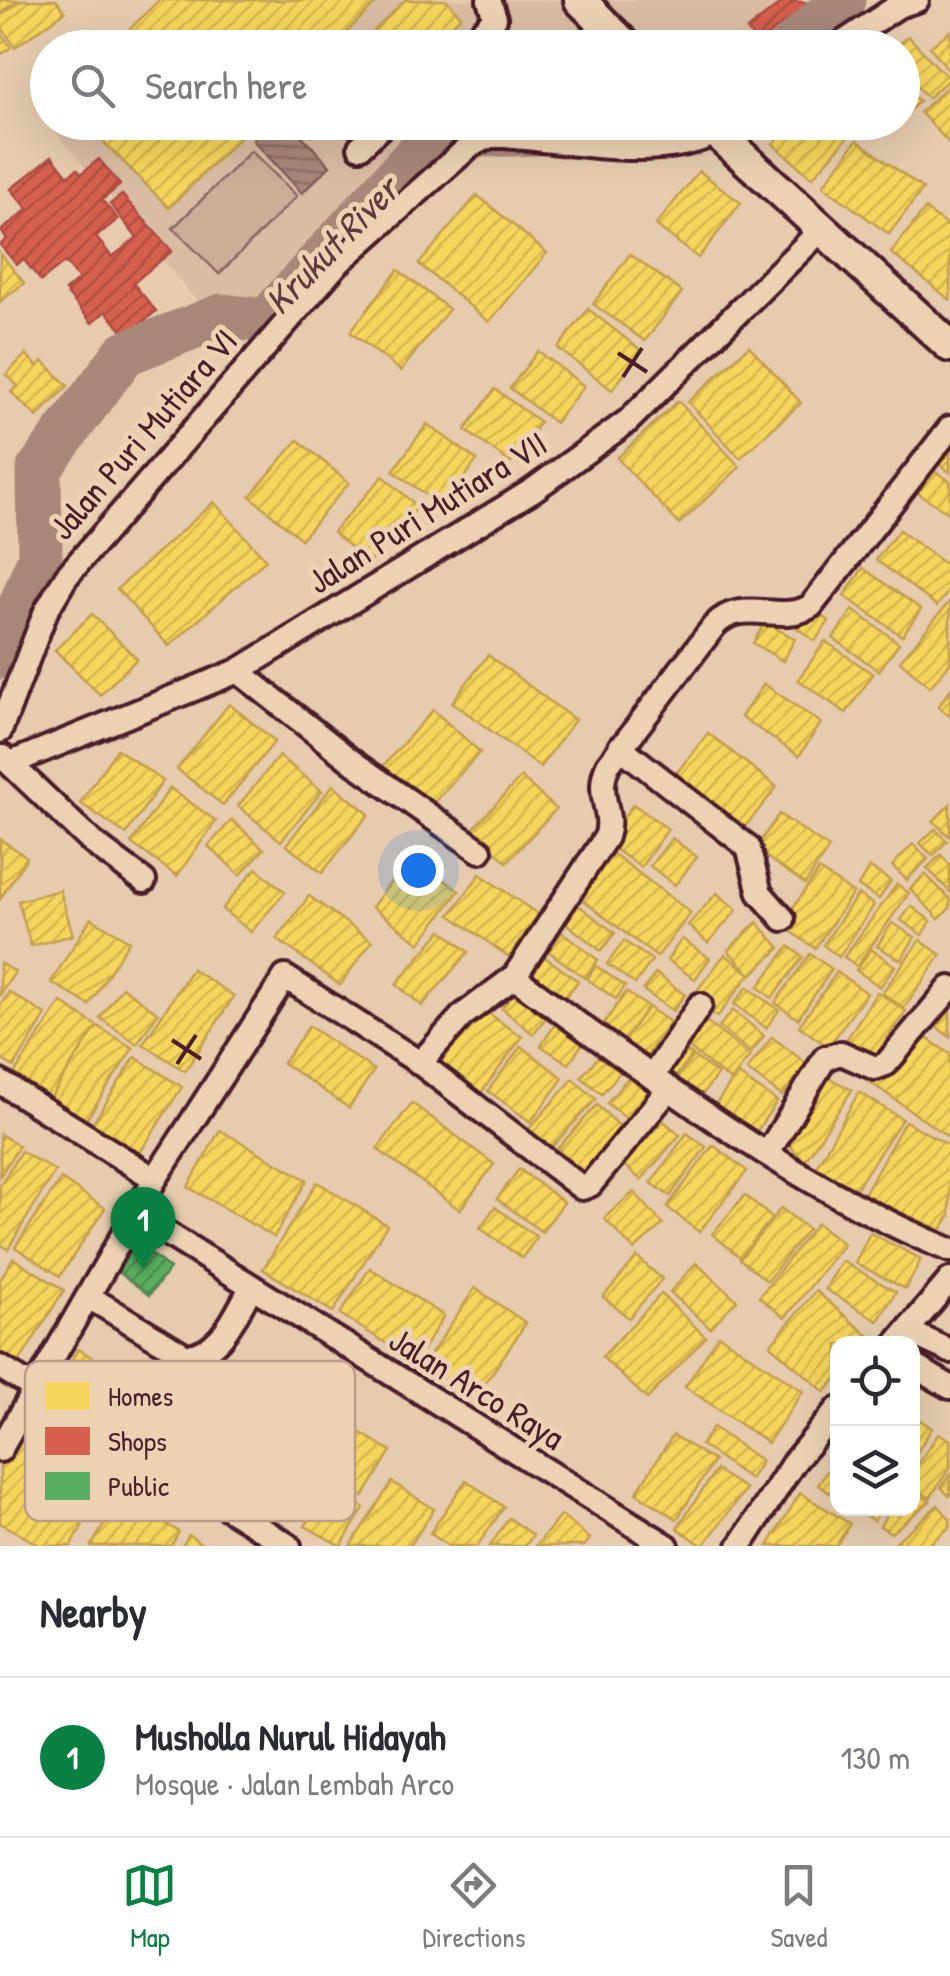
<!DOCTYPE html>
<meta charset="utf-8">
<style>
body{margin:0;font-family:"Patrick Hand",sans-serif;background:#f7f7f7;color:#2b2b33}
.controls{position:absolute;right:30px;bottom:30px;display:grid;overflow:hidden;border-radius:20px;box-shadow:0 10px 40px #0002}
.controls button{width:90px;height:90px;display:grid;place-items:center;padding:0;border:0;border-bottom:2px solid #e1e1e2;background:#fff;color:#2b2b33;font:50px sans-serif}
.you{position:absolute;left:418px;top:870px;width:35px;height:35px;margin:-25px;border:8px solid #fff;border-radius:50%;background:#1a73e8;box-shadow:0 0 0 15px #1a73e833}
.badge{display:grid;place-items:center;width:65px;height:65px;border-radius:50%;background:#0b8043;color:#fff;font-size:32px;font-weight:700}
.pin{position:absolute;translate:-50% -82px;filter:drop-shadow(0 2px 5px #0008)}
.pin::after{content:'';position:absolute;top:52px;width:35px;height:30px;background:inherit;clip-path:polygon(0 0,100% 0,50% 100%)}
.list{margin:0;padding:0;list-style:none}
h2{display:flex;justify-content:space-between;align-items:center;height:130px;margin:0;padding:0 40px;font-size:42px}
h2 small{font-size:32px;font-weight:400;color:#7c7c81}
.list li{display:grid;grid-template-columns:65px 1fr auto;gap:30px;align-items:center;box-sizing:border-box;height:160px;padding:0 40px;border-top:2px solid #e1e1e2}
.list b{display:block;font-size:38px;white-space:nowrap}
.list p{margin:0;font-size:32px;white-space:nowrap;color:#7c7c81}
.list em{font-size:32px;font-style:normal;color:#7c7c81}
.icon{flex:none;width:55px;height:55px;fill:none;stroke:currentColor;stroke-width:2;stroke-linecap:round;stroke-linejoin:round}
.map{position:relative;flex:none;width:950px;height:1546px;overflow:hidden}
.search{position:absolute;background:#fff;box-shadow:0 10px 40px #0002;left:30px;right:30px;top:30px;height:110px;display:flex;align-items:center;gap:25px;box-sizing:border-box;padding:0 35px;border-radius:55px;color:#7c7c81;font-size:38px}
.sheet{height:290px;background:#fff}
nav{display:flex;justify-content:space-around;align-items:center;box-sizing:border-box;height:140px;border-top:2px solid #e1e1e2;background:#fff;font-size:28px;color:#7c7c81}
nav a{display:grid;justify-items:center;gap:5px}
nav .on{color:#0b8043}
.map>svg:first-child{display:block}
.built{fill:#d9bca3}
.garden{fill:#ccae98;stroke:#8b6662;stroke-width:2.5}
.water{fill:url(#water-rules);stroke:#825d5a;stroke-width:2.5}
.homes{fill:url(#homes-hatch);stroke:#c29e4d;stroke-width:2.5}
.shops{fill:url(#shops-hatch);stroke:#ac4c43;stroke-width:2.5}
.public{fill:url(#public-hatch);stroke:#558351;stroke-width:2.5}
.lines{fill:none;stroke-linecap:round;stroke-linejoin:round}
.river{stroke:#a88779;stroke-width:45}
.street-casing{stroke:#4a1f2b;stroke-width:30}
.secondary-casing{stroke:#4a1f2b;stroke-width:38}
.street{stroke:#ecd2b3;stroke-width:22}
.secondary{stroke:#ecd2b3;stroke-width:30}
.ticks{fill:none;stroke:#4a1f2b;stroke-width:4}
.labels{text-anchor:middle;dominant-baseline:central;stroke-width:10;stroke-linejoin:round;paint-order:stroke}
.street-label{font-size:35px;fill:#4a1f2b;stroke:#ecd2b3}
.water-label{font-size:38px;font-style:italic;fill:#62393e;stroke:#ecd2b3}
.key{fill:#ecd2b3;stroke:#bb9c8a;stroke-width:2.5}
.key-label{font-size:28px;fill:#4a1f2b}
</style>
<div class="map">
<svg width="950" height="1546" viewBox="0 0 950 1546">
<defs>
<pattern id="water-rules" width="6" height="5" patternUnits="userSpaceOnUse" patternTransform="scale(2.5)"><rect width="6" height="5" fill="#a88779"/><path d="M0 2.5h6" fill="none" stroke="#8b6e63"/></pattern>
<pattern id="homes-hatch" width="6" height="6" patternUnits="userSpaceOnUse" patternTransform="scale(2.5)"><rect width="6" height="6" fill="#f6d55c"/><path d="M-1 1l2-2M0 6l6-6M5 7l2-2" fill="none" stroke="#d4b650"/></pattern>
<pattern id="shops-hatch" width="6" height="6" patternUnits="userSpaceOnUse" patternTransform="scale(2.5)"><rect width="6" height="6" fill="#d6604d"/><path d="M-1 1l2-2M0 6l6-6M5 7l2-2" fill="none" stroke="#b04f40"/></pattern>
<pattern id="public-hatch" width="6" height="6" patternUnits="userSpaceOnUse" patternTransform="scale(2.5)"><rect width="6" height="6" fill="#5aae61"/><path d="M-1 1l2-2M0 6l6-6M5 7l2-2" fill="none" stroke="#4c8d50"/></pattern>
</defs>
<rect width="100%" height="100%" fill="#e6cbae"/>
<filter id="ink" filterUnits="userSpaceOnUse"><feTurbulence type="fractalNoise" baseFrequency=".01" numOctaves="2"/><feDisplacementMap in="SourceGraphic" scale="20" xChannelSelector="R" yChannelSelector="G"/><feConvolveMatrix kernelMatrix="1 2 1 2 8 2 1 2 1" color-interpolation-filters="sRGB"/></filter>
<g filter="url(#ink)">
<g class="built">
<polygon points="166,0 827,0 769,47 109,48"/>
<polygon points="48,123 662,123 610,157 449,148 218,326"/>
</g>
<polygon class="garden" points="251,151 297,196 219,274 173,228"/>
<polygon class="water" points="272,122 290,123 330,166 302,193 253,140"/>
<g class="homes">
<polygon points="0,0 20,0 0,14"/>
<polygon points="22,0 56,0 65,12 15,47 0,25 0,16"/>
<polygon points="159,0 379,0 331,48 111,48"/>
<polygon points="405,0 446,0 461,16 430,48 357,48"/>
<polygon points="950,31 950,72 930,47"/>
<polygon points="0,32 11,47 0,55"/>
<polygon points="908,36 949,79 928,98 902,70 902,48 895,48"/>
<polygon points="950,84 950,144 920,112"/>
<polygon points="902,86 919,101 902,119"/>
<polygon points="84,122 255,122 169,208"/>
<polygon points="792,122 861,122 812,178 773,144"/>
<polygon points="857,140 923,189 889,234 823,186"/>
<polygon points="699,171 741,203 698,258 656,225"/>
<polygon points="477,195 547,253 489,322 419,264"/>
<polygon points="925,209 950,228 950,300 891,253"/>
<polygon points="0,253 24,283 0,302"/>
<polygon points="630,254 682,292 645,341 593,304"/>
<polygon points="398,270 449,309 401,371 350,332"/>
<polygon points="588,309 642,351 612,390 558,348"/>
<polygon points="749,346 801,403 740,458 688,402"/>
<polygon points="538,351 584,386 555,423 510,388"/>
<polygon points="26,354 37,366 43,361 68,386 37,417 11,392 18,386 6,375"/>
<polygon points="495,389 540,422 511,463 465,430"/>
<polygon points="678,401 740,467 679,524 617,458"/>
<polygon points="427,424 477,460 443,507 393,471"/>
<polygon points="298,440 349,483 301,539 250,496"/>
<polygon points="950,441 950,472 936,462"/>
<polygon points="928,467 950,481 950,514 913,490"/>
<polygon points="383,476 418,507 369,563 333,532"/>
<polygon points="214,502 266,560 169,646 117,589"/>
<polygon points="899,530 950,568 950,589 937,606 876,560"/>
<polygon points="863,568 921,609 902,636 844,596"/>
<polygon points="950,601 950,663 930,687 900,661"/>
<polygon points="811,608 829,621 815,641 797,628"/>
<polygon points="853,610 899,643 879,671 833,638"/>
<polygon points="92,614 137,659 100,695 55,650"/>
<polygon points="765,622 795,639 783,661 753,643"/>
<polygon points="825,641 873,674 846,713 798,680"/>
<polygon points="488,655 575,720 540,767 452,702"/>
<polygon points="764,684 821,723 799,756 741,717"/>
<polygon points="950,690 950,716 938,707"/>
<polygon points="229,704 275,741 223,805 177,769"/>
<polygon points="433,710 480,752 429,808 383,766"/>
<polygon points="708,733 777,787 740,833 671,780"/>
<polygon points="117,749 163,781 126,834 80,803"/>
<polygon points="279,756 322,791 281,841 238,806"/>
<polygon points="521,777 556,809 507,862 472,830"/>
<polygon points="333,785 369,814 322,873 286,845"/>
<polygon points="170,788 216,821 177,876 131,843"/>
<polygon points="633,804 668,829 641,867 606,843"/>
<polygon points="950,804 950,837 933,821"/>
<polygon points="779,814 829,848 805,884 755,849"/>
<polygon points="232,820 264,849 240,875 208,846"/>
<polygon points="935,829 947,841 933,856 920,843"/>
<polygon points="672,838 697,857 675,885 650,866"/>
<polygon points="0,839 27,857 0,899"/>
<polygon points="913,844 928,859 907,880 892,866"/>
<polygon points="611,852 691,913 657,957 577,896"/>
<polygon points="411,855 459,891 420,943 372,907"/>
<polygon points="941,855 950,865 950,892 927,868"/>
<polygon points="869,867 891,881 879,899 858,886"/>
<polygon points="256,868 285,892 251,932 222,909"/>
<polygon points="819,870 853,893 815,948 781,925"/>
<polygon points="480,874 539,915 509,957 450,915"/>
<polygon points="925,874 950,899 950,908 939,919 910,889"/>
<polygon points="897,884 909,893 857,966 844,957"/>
<polygon points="60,890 73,935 31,946 18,901"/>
<polygon points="717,893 737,910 708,943 688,925"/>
<polygon points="858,894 874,905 839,957 823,945"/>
<polygon points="309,896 372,941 340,985 277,939"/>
<polygon points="577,904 615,933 601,951 563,921"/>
<polygon points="911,906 931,921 922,935 901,920"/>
<polygon points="91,918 129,941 89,1005 51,982"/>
<polygon points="757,922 780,948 751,975 728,950"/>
<polygon points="892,923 915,937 901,960 877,946"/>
<polygon points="442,930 468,952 422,1006 396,984"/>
<polygon points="562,932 598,960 585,978 548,951"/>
<polygon points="682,939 710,958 695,979 667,960"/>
<polygon points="920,940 941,955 904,1008 882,993"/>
<polygon points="624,941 652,960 635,984 607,964"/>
<polygon points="789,946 803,957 772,998 758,987"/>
<polygon points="871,949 895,966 880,987 856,970"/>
<polygon points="538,952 578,981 565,998 526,968"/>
<polygon points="725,954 750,974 717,1017 692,997"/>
<polygon points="810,954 832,969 798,1019 775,1003"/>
<polygon points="0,963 15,972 0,995"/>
<polygon points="596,966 625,986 616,999 587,979"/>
<polygon points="192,969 234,996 185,1071 143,1044"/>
<polygon points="837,972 867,993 828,1047 799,1026"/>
<polygon points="656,973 685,995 673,1011 643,990"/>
<polygon points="122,987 158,1013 137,1044 100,1018"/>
<polygon points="747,987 779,1010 766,1028 734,1004"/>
<polygon points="517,989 548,1015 533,1034 502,1008"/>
<polygon points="9,992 46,1015 14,1067 0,1058 0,1005"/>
<polygon points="626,992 648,1007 619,1047 598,1032"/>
<polygon points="877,992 906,1011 872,1061 845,1042"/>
<polygon points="61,1002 97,1026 49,1100 13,1076"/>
<polygon points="950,1004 950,1037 935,1026"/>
<polygon points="648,1007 670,1022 642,1063 619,1047"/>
<polygon points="481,1008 522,1037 481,1093 440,1064"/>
<polygon points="733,1010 764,1036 751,1053 719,1027"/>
<polygon points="561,1015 589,1033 569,1064 541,1046"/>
<polygon points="698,1015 750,1056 731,1081 679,1040"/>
<polygon points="97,1026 133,1048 84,1123 49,1100"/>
<polygon points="309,1026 374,1070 349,1108 283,1063"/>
<polygon points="919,1033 950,1054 950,1138 867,1080 872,1074 884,1082"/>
<polygon points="772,1037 807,1064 782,1096 747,1070"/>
<polygon points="678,1045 692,1055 668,1087 654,1077"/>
<polygon points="521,1046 563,1078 531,1122 488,1091"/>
<polygon points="605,1049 625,1066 602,1094 581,1077"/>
<polygon points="693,1056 718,1074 693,1106 669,1088"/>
<polygon points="135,1057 182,1087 136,1159 89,1129"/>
<polygon points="633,1072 658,1092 632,1123 607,1103"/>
<polygon points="737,1074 777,1101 752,1138 711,1111"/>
<polygon points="827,1077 852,1090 805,1161 785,1141"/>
<polygon points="573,1079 596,1099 550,1149 528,1130"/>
<polygon points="859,1092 902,1119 855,1190 816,1167"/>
<polygon points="412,1103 494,1164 460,1210 377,1149"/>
<polygon points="597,1105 625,1131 586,1175 557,1149"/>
<polygon points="658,1116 680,1135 641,1180 619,1161"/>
<polygon points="905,1121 950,1146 950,1216 941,1230 863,1196"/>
<polygon points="220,1130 307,1180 274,1237 188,1187"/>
<polygon points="687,1133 706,1147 670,1196 651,1183"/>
<polygon points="0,1134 19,1146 0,1176"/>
<polygon points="713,1145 747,1171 699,1232 667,1207"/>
<polygon points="21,1151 55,1171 8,1249 0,1244 0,1185"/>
<polygon points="519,1169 564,1202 542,1232 497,1199"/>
<polygon points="61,1179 105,1208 60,1276 15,1247"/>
<polygon points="317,1182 387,1225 333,1312 263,1269"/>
<polygon points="634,1192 663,1224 634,1250 604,1218"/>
<polygon points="745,1195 772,1218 740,1257 712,1234"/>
<polygon points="495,1207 537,1237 522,1258 480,1228"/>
<polygon points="781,1208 808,1229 767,1281 740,1259"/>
<polygon points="817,1223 844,1244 785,1318 759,1297"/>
<polygon points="870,1233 921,1259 906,1289 855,1263"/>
<polygon points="637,1257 662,1279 629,1318 603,1297"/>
<polygon points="13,1258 64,1290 15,1369 0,1360 0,1280"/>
<polygon points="842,1261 896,1292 878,1321 825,1289"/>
<polygon points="696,1263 737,1300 710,1328 670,1292"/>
<polygon points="370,1268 444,1316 415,1362 340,1314"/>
<polygon points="475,1288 526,1323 474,1400 423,1366"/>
<polygon points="816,1291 871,1338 867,1344 838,1344 838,1377 825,1392 770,1345"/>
<polygon points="661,1294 706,1337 647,1399 602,1357"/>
<polygon points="719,1335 803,1391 768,1443 685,1387"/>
<polygon points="78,1349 168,1402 146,1441 56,1388"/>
<polygon points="216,1350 282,1389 258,1430 192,1391"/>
<polygon points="328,1414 391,1451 363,1497 300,1460"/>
<polygon points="912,1415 932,1428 917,1452 912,1449"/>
<polygon points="713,1427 762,1461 750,1479 701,1445"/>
<polygon points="18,1431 107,1480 71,1546 41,1546 0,1523 0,1463"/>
<polygon points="939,1433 950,1440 950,1467 930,1498 912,1486 912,1473"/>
<polygon points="673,1435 714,1461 677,1519 636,1493"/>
<polygon points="831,1465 838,1469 838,1498 818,1485"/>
<polygon points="716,1470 746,1489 703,1546 677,1528"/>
<polygon points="950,1474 950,1496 949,1496 941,1487"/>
<polygon points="466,1480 504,1507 477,1546 448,1546 430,1533"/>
<polygon points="392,1482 434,1509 410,1546 350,1546"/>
<polygon points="329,1486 364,1508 341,1546 305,1526"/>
<polygon points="912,1491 930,1501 891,1533 880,1526 890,1508 912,1508"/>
<polygon points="800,1493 850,1524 836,1546 768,1546"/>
<polygon points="122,1496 179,1532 171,1546 91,1546"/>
<polygon points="938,1505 950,1519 950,1527 927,1546 891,1546"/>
<polygon points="854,1508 881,1508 874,1521"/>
<polygon points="561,1515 590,1539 584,1546 536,1546"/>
<polygon points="509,1518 533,1535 525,1546 490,1546"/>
<polygon points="189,1535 205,1546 182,1546"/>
</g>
<g class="shops">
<polygon points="785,0 809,3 758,43 747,30"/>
<polygon points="52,156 68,176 77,169 81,174 99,159 120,185 102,200 118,219 96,237 112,257 137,238 110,204 122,195 172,251 133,283 156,311 126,336 106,311 92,323 65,291 79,279 65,262 41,281 23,259 17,265 0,245 7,239 1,231 28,209 11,189"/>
</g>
<polygon class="public" points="138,1243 170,1269 149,1295 116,1270"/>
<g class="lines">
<g class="river">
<polyline points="790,48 843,0"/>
<polyline points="0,657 40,557 39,469 125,353 222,316 266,321 432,137 588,131 652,138 686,122"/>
</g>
<g class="street-casing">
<g id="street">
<polyline points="466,48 495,18 489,0"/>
<polyline points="835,48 898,6 917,0"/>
<polyline points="360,147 386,122"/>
<polyline points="238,671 354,763 480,851"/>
<path d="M 0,731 L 46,611 L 66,577 L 337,264 L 471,145 L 490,136 L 504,136 C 573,141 676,167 733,122"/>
<polyline points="620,747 748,847 760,893 783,919"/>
<polyline points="3,757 92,842 144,881"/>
<polyline points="11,763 238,671 533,490 628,421 821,230"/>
<path d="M 514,977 C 652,1077 792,1185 950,1250"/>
<polyline points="420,1063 582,1188 590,1185 668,1090"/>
<polyline points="652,1077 700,1005"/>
<polyline points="0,1082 155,1179"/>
<polyline points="769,1151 825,1058 841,1053 875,1068 886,1064 950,988"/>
<polyline points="136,1214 667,1546"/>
<path d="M 89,1297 L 186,1356 C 221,1354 235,1315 251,1288"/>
<polyline points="907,1331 950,1351"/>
<polyline points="896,1344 950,1280"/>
<polyline points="912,1365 950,1387"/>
<polyline points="0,1367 289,1546"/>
<path d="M 0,1450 L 155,1179 L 285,977 L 420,1063 L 462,1016 L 514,977 L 606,837 C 615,812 594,795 608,765 L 714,626 C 741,596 781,625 811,606 L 950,428"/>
<polyline points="740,1546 794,1462 838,1409"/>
</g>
</g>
<g class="secondary-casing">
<g id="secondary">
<polyline points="580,0 628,48"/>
<polyline points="705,122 950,346"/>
</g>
</g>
<use href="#street" class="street"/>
<use href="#secondary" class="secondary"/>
</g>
</g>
<path class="ticks" d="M 618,353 L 647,372M 623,377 L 642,348M 172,1040 L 201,1059M 177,1064 L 196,1035"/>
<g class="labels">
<g class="street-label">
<text transform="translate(143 434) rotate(-49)">Jalan Puri Mutiara VI</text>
<text transform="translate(427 512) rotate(-32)">Jalan Puri Mutiara VII</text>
<text transform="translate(477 1388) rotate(32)">Jalan Arco Raya</text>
</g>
<g class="water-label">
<text transform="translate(331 245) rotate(-46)">Krukut River</text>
</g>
</g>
<rect x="25" y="1361" width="330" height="160" rx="15" class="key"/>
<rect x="45" y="1382" width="45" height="28" fill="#f6d55c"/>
<rect x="45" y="1427" width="45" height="28" fill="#d6604d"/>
<rect x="45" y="1472" width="45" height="28" fill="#5aae61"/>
<g class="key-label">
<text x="108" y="1406">Homes</text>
<text x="108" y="1451">Shops</text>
<text x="108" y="1496">Public</text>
</g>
</svg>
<div class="controls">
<button><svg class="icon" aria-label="locate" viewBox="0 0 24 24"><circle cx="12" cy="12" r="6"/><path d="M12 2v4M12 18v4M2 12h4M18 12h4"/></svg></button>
<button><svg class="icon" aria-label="layers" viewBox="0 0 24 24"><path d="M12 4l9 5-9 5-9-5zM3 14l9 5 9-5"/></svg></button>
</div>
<div class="you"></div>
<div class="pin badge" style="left:143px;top:1269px">1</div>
<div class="search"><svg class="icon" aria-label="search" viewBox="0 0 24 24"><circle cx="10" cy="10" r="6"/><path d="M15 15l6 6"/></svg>Search here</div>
</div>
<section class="sheet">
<h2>Nearby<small></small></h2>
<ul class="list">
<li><span class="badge">1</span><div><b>Musholla Nurul Hidayah</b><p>Mosque · Jalan Lembah Arco</p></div><em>130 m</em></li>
</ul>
</section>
<nav>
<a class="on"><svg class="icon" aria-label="map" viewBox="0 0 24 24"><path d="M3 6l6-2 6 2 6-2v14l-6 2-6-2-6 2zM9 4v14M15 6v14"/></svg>Map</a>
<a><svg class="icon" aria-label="directions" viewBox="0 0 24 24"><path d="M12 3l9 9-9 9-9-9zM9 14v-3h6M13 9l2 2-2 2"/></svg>Directions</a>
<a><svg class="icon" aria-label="saved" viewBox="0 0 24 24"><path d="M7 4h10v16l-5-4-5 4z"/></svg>Saved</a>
</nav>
